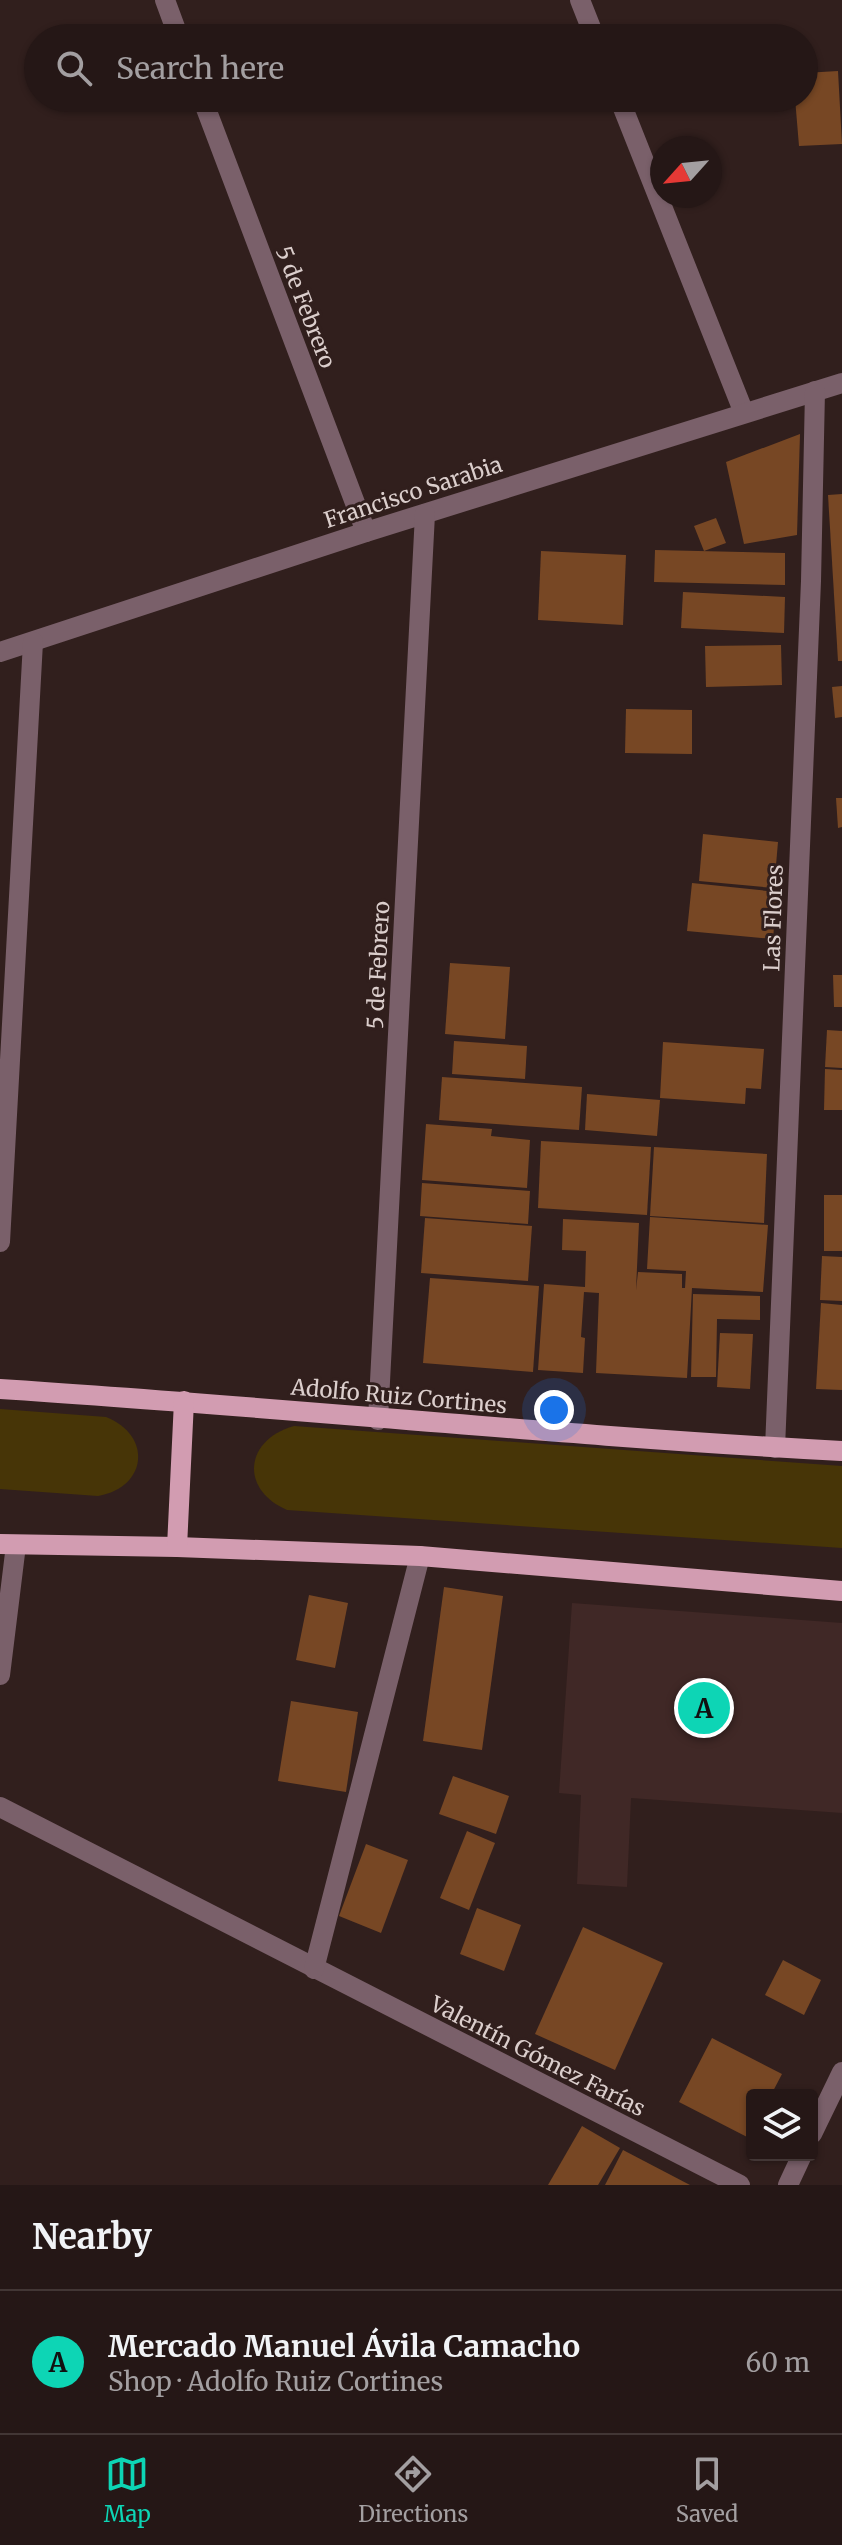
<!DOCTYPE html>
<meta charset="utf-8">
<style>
body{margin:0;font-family:Merriweather,serif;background:#312423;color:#f1f3f6}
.controls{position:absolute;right:24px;bottom:24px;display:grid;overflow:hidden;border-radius:8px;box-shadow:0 2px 6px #0004}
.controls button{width:72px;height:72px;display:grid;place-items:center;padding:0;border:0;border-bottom:2px solid #423635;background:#251716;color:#f1f3f6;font:40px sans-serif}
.compass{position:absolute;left:650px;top:136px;width:72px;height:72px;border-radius:50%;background:#251716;box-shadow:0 2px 6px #0004;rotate:243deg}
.you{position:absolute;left:554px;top:1410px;width:28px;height:28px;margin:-20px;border:6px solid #fff;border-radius:50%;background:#1a73e8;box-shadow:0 0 0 12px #1a73e833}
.badge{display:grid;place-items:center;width:52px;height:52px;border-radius:50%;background:#0dd5b5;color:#111;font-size:26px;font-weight:700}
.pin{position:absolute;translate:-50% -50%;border:4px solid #fff;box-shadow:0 2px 8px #0006}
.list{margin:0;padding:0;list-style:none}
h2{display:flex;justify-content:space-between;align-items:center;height:104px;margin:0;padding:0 32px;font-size:34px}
h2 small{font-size:26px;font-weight:400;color:#a39fa1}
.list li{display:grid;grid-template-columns:52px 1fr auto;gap:24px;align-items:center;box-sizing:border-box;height:144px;padding:0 32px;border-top:2px solid #423635}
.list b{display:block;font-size:30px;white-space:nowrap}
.list p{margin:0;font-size:26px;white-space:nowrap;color:#a39fa1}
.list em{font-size:26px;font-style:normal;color:#a39fa1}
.icon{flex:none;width:44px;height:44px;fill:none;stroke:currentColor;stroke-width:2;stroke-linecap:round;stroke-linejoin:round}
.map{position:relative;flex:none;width:842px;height:2185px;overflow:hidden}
.search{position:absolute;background:#251716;box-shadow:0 2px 6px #0004;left:24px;right:24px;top:24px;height:88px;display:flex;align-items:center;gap:20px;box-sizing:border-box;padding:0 28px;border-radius:44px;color:#a39fa1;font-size:30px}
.sheet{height:248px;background:#251716}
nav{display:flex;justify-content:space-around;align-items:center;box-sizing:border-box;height:112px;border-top:2px solid #423635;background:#251716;font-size:22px;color:#a39fa1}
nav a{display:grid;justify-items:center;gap:4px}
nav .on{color:#0dd5b5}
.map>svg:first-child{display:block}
.built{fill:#402826}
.green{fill:#473507}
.building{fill:#774724}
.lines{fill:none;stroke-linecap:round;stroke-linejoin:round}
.minor{stroke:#7a606a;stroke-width:20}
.major{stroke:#d29cb1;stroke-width:20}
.labels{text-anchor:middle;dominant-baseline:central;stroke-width:6;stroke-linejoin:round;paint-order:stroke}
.street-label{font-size:22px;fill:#dbcecc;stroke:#311f1d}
</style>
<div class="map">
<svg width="842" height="2185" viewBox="0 0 842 2185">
<rect width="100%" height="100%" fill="#311f1d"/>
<polygon class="built" points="572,1603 842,1623 842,1813 631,1798 627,1887 577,1884 581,1795 559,1793"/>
<g class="green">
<path d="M 0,1409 L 106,1417 C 152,1435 148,1487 98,1496 L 0,1489 Z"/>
<path d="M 294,1426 L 842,1466 L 842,1548 L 287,1510 C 240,1490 244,1440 294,1426 Z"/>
</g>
<g class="building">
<polygon points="838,71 842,144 799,146 795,98 804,98 804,73"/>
<polygon points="800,434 797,535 744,544 726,462"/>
<polygon points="842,494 842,661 838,661 828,495"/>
<polygon points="716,518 726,543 704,551 694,526"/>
<polygon points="655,550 785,553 785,585 654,582"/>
<polygon points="541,551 626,555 623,625 538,620"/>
<polygon points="683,592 785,597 784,633 681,628"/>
<polygon points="781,645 782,685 706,687 705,646"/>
<polygon points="842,686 842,717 835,718 832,687"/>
<polygon points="626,709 692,710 692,754 625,753"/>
<polygon points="836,798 842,798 842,827 838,828"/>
<polygon points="703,834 778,842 774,888 699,881"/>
<polygon points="692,883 777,892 773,939 687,931"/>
<polygon points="450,963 510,967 505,1039 445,1034"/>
<polygon points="833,975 842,975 842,1007 834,1007"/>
<polygon points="827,1030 842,1031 842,1068 825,1067"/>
<polygon points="454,1041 527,1046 525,1079 452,1074"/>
<polygon points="663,1042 764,1049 761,1089 746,1088 745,1104 660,1098"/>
<polygon points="825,1069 842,1070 842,1110 824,1110"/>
<polygon points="442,1077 582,1087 579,1130 439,1120"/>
<polygon points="587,1094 660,1100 657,1136 585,1130"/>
<polygon points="426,1124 492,1129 491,1136 530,1140 527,1188 422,1180"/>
<polygon points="541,1141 651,1147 647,1215 538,1208"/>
<polygon points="654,1147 767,1154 764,1223 650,1216"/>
<polygon points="422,1183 530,1191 528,1224 420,1216"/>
<rect x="824" y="1195" width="18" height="56"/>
<polygon points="650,1217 768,1225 763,1292 692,1288 687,1378 596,1373 599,1293 584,1292 581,1337 585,1338 583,1373 538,1370 544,1284 585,1287 586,1251 562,1250 563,1219 639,1223 636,1290 638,1272 682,1274 682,1288 685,1288 686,1271 647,1269"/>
<polygon points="425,1218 532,1226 528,1281 421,1273"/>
<polygon points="822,1256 842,1257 842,1301 820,1300"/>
<polygon points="430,1278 539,1286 533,1372 423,1363"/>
<polygon points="693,1294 760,1296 760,1320 717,1319 716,1377 691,1377"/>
<polygon points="821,1303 842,1305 842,1390 816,1389"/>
<polygon points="720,1333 753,1334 750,1389 717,1387"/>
<polygon points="444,1587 503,1596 482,1750 423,1741"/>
<polygon points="309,1595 348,1603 335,1668 296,1660"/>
<polygon points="291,1701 358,1712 346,1792 278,1781"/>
<polygon points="453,1776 509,1796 496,1834 439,1814"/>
<polygon points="467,1831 495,1843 469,1910 440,1898"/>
<polygon points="366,1844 408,1860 381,1933 339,1916"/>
<polygon points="477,1908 521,1925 504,1971 460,1954"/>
<polygon points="583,1927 663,1963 615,2070 535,2034"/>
<polygon points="783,1960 821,1980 804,2015 765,1995"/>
<polygon points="712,2038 782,2074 771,2095 752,2095 752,2133 749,2138 679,2102"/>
<polygon points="582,2126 620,2148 598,2185 548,2185"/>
<polygon points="623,2150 690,2185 605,2185"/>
</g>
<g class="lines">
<g class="minor">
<polyline points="165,0 179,38"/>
<polyline points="580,0 595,38"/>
<polyline points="202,98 366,532"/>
<polyline points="619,98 744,413"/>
<polyline points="0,652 366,532 842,383"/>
<polyline points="0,1242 33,642"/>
<polyline points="378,1420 425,514"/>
<polyline points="775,1448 811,581 815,391"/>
<polyline points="0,1675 16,1545"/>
<polyline points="0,1807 740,2185"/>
<polyline points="314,1969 420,1556"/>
<polyline points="812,2134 842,2072"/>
<polyline points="788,2185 802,2155"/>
</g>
<g class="major">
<path d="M 0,1389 C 281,1407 561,1436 842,1451"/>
<polyline points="0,1544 177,1547 420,1556 842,1591"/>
<polyline points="177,1547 184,1401"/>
</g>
</g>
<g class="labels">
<g class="street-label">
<text transform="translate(306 307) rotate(69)">5 de Febrero</text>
<text transform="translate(413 492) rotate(-18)">Francisco Sarabia</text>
<text transform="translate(773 918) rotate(-88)">Las Flores</text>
<text transform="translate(378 965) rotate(-87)">5 de Febrero</text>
<text transform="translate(399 1396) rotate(5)">Adolfo Ruiz Cortines</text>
<text transform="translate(538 2056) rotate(27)">Valentín Gómez Farías</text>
</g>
</g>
</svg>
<div class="controls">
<button><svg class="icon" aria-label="layers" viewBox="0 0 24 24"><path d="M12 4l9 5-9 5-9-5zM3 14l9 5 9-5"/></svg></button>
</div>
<svg class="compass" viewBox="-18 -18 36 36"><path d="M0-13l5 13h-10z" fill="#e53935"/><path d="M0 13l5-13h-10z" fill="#a39fa1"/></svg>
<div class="you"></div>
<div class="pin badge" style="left:704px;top:1708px">A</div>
<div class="search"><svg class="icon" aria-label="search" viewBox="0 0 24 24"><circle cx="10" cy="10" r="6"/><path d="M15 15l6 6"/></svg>Search here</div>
</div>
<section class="sheet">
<h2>Nearby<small></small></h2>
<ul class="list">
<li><span class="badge">A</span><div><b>Mercado Manuel Ávila Camacho</b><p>Shop · Adolfo Ruiz Cortines</p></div><em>60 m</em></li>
</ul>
</section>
<nav>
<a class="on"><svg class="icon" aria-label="map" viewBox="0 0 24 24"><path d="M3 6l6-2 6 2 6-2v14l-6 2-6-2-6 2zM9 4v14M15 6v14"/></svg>Map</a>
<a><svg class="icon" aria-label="directions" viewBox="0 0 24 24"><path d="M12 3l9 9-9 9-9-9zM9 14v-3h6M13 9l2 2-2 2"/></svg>Directions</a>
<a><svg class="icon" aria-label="saved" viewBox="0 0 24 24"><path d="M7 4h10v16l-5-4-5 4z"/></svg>Saved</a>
</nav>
